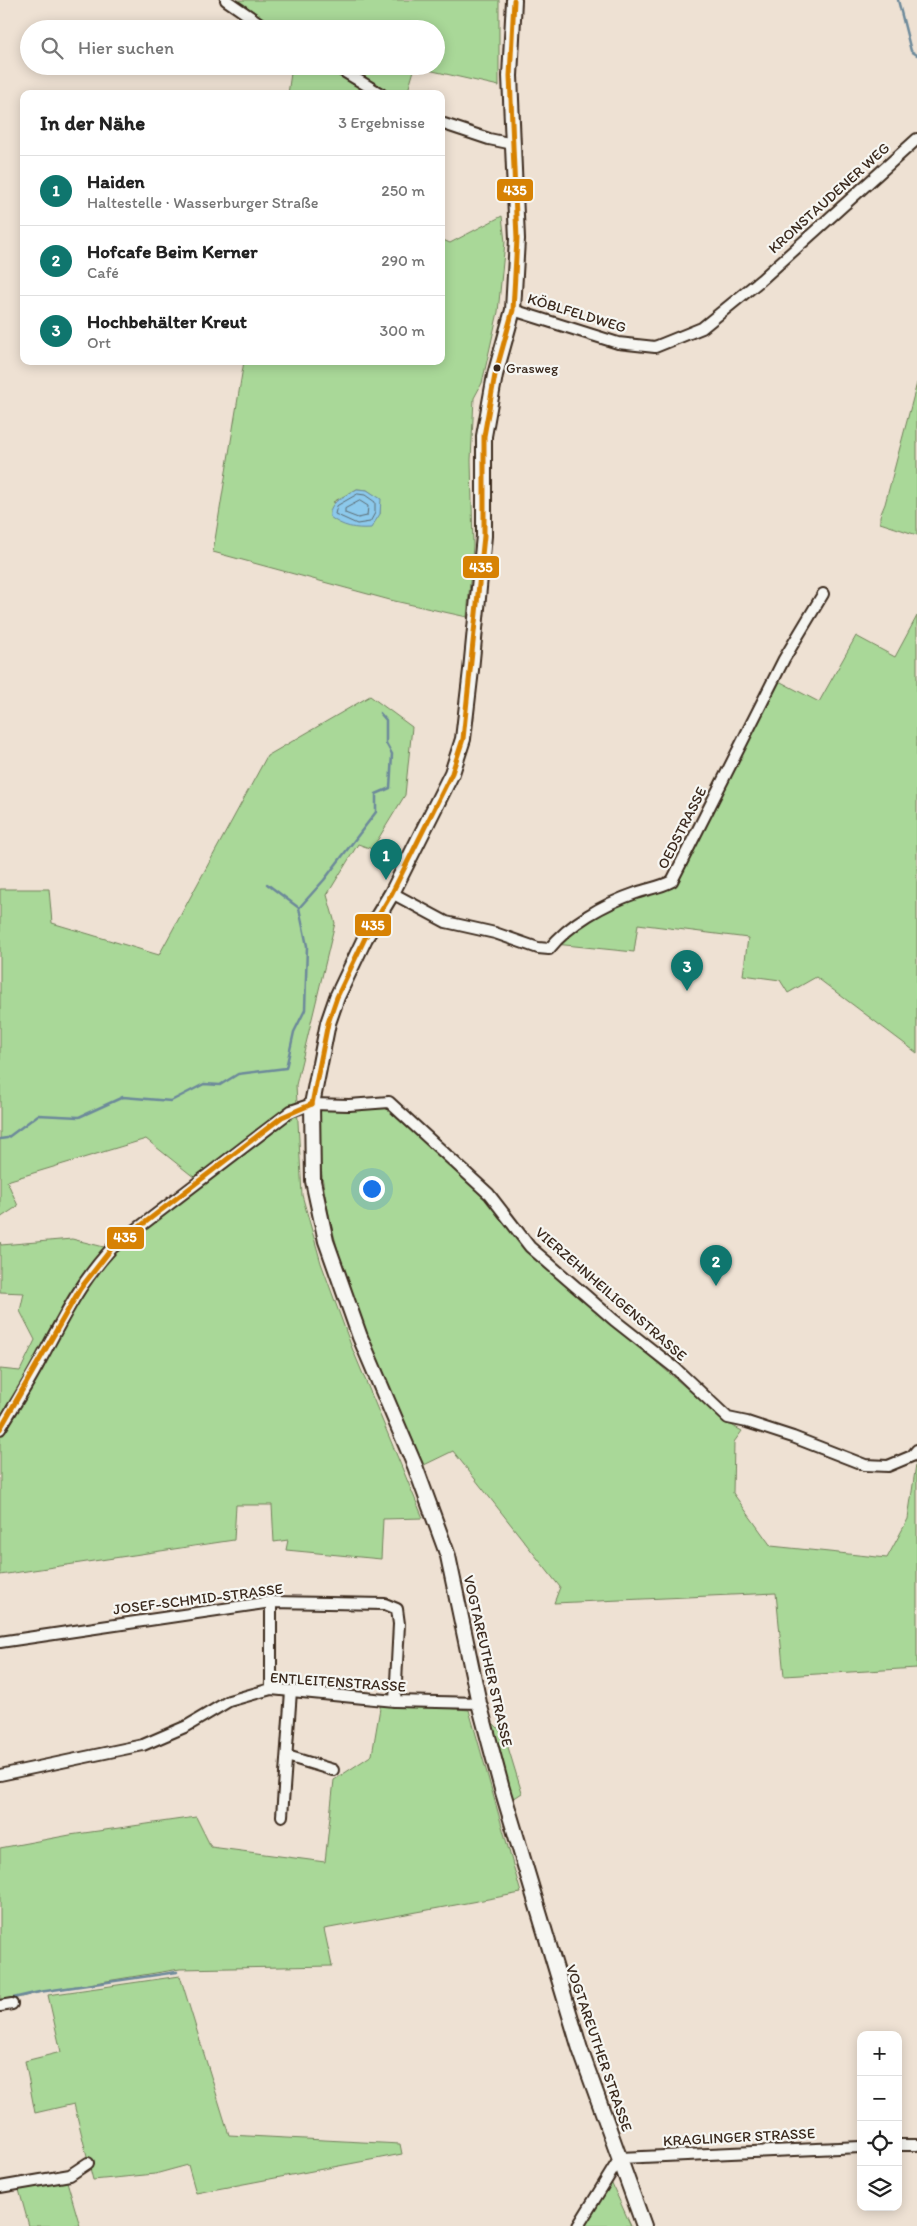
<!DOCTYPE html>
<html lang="de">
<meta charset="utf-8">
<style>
body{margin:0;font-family:Itim,sans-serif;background:#f2f2f2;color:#222}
.controls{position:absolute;right:15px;bottom:15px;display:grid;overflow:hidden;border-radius:10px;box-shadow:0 2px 12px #0003}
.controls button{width:45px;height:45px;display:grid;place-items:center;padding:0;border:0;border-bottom:1px solid #e0e0e0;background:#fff;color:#222;font:25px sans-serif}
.you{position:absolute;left:371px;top:1188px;width:18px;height:18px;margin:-12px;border:4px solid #fff;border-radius:50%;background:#1a73e8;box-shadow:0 0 0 8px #1a73e833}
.badge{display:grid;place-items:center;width:32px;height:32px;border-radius:50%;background:#0f766e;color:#fff;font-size:16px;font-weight:700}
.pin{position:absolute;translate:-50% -41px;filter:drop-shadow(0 1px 2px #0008)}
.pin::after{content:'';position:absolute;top:26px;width:18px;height:15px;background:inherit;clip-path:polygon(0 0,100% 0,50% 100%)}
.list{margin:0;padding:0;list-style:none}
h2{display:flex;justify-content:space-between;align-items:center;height:65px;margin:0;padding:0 20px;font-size:21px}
h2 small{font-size:16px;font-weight:400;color:#767676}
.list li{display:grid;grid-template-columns:32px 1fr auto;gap:15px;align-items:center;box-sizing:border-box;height:70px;padding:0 20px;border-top:1px solid #e0e0e0}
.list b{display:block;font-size:19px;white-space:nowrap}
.list p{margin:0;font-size:16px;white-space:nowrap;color:#767676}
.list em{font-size:16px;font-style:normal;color:#767676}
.icon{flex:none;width:28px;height:28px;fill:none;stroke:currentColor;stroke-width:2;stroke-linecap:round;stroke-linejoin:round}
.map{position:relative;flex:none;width:917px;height:2226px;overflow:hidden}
.search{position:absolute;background:#fff;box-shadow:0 2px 12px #0003;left:20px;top:20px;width:425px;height:55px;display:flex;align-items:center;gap:12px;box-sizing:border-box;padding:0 18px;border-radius:28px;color:#767676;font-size:19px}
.panel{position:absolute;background:#fff;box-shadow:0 2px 12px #0003;left:20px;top:90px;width:425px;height:275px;border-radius:10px}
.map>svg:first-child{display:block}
.green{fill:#a9d898;stroke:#72815b;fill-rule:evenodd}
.water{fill:#8cc9ec;stroke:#6c899a}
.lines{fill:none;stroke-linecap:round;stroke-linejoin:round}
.shore{stroke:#5b6a70;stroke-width:1}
.stream{stroke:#6c899a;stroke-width:2.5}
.street-casing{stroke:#3b2a1e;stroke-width:14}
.secondary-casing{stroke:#3b2a1e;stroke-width:18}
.street{stroke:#f6f6f2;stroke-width:10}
.secondary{stroke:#f6f6f2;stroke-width:14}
.bus-1-casing{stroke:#f6f6f2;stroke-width:9}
.bus-1{stroke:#d78204;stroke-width:5}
.bus-dot{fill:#3b2a1e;stroke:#f6f6f2;stroke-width:2}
.labels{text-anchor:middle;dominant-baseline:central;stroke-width:4.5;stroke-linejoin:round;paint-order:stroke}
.bus-label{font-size:14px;fill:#3b2a1e;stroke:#f6f6f2;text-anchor:start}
.street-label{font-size:15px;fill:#3b2a1e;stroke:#f6f6f2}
.line-badge{stroke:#f6f6f2;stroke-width:2}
.badge-label{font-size:14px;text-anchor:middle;font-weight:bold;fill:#fff}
</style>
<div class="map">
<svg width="917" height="2226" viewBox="0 0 917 2226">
<rect width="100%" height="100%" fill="#eee1d3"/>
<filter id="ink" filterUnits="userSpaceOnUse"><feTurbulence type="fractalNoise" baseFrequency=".02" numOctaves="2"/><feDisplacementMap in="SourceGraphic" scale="10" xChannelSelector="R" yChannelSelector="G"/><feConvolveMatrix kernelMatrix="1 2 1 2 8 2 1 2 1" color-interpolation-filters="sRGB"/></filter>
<g filter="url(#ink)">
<g class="green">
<polygon points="234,0 499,0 499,86 415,67 407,94 387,94 341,66 436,66 436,29 276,29"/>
<polygon points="292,66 321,66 372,93 288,94"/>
<path d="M 502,216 L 505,242 L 498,312 L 482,383 L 474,398 L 471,460 L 473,546 L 467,617 L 390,600 L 213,552 L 244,361 L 441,361 L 441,239 L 450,243 ZM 357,489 L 367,490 L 380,499 L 380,514 L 333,502 Z"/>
<polygon points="917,383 917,535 880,523 880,516 885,504"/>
<polygon points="917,616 917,1053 816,977 788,993 780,980 743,975 748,938 638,924 634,952 555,944 590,918 640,894 661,890 679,880 777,680 819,702 856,636 895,657"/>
<polygon points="370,696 412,727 405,795 372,849 358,844 327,895 335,923 296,1085 302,1195 321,1263 352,1348 423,1518 383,1519 381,1559 286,1550 288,1540 274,1542 272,1505 236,1505 234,1540 0,1575 0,1369 20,1371 35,1340 20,1311 24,1293 0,1292 0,1242 1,1245 72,1239 104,1247 195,1178 146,1139 7,1181 18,1206 0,1218 0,889 49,889 52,923 159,955 267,756"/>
<path d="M 385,1108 L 486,1196 L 528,1250 L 724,1421 L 742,1431 L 734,1442 L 733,1493 L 771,1546 L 887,1558 L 908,1519 L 917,1457 L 917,1668 L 784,1676 L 776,1593 L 554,1603 L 560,1587 L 453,1451 L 422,1466 C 375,1353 315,1235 318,1109 Z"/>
<polygon points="381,1702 469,1710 521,1893 324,1929 332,1966 180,1969 46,1991 0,2002 0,1848 70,1835 196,1817 211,1847 325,1862 334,1780 372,1755"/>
<polygon points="492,1722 504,1734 522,1793 513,1799"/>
<polygon points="180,1976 229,2135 400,2144 402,2154 196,2193 188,2165 155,2174 93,2180 74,2104 35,2113 25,2061 61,2052 48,1995"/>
<polygon points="66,2178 80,2226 29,2226 18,2186"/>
<polygon points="611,2182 631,2226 584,2226"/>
</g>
<path class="water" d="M 357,489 L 367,490 L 381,499 L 380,514 L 371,528 C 355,529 343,527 330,517 C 328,501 345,497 357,489 Z"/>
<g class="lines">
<g class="shore">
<polygon points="358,494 365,495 375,502 375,513 370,522 357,524 335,514 337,506"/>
<polygon points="360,501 368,506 367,516 358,518 345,513 345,509"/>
</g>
<g class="stream">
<polyline points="898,0 911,51 917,55"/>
<polyline points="267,884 299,908"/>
<polyline points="0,1139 7,1138 38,1115 79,1117 123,1097 171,1101 204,1084 220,1085 238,1074 286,1068 294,1032 305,1010 307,946 299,908 324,880 376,812 376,794 390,788 392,754 386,743 386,720 380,713"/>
<polyline points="0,2001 39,1992 177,1972"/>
</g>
<g class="street-casing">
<g id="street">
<polyline points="226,0 268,29"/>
<polyline points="335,66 381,94"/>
<polyline points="441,123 489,139 513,144"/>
<polyline points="513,310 618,343 655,347 702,328 761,280 917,139"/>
<path d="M 392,893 L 446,922 L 495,933 L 538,948 L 549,949 C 570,923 604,904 636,893 C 649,888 659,888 672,881 L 784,659 L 823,594"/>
<path d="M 0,1429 C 13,1407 27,1386 39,1363 C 61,1322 79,1283 112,1248 L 291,1111 L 312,1104 L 349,1105 L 389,1102 L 489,1194 L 530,1247 L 614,1320 L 675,1368 L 728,1418 L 747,1422 L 793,1437 L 865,1465 L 888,1466 L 912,1456 L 917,1450"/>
<polyline points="0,1642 271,1602 385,1604 397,1609 399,1624 395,1701"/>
<polyline points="271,1689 271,1602"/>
<polyline points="287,1756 333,1770"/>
<polyline points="0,1775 143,1745 187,1726 229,1701 271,1689 395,1701 479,1703"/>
<polyline points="282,1816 291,1691"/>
<polyline points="0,2006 12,2004"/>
<polyline points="898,2145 917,2145"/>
<polyline points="0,2187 70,2175 88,2163"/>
<polyline points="578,2226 620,2158 861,2147"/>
</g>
</g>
<g class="secondary-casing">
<polyline id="secondary" points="514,0 510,76 517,239 513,310 495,375 484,436 484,536 471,670 463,739 452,773 392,893 365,938 337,997 328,1023 312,1104 313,1181 326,1241 360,1337 415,1466 448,1556 479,1703 502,1789 580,2049 644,2226"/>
</g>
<use href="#street" class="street"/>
<use href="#secondary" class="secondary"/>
<g class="bus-1-casing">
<g id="bus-1">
<polyline points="312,1104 328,1023 337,997 365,938 392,893 452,773 463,739 484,536 484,436 495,375 513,310 517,239 510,76 514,0"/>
<polyline points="0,1429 80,1289 112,1248 282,1117 312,1104"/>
</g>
</g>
<use href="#bus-1" class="bus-1"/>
</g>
</g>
<circle class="bus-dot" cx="497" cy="368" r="4.5"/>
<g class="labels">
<g class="bus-label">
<text x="506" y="368">Grasweg</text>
</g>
<g class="street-label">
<text transform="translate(829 198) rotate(-42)">KRONSTAUDENER WEG</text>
<text transform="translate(577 313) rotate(17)">KÖBLFELDWEG</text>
<text transform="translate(682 828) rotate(-63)">OEDSTRASSE</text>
<text transform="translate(611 1294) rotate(41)">VIERZEHNHEILIGENSTRASSE</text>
<text transform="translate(198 1599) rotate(-7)">JOSEF-SCHMID-STRASSE</text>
<text transform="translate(488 1661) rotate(77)">VOGTAREUTHER STRASSE</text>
<text transform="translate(338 1682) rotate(4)">ENTLEITENSTRASSE</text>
<text transform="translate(599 2048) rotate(71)">VOGTAREUTHER STRASSE</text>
<text transform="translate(739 2137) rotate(-3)">KRAGLINGER STRASSE</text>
</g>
</g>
<g class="line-badge">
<rect x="496" y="178" width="38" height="24" rx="5" fill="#d78204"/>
<rect x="462" y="555" width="38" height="24" rx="5" fill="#d78204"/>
<rect x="354" y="913" width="38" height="24" rx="5" fill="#d78204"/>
<rect x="106" y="1226" width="39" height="24" rx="5" fill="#d78204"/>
</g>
<g class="badge-label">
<text x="515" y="195">435</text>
<text x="481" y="572">435</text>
<text x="373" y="930">435</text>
<text x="125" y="1242">435</text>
</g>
</svg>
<div class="controls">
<button>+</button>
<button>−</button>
<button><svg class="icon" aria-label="locate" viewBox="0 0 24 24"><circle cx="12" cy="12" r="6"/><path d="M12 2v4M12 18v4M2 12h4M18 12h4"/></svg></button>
<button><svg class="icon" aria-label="layers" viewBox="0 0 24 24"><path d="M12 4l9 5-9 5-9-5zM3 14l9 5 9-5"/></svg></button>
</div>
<div class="you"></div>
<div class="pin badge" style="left:386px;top:880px">1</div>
<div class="pin badge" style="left:716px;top:1286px">2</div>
<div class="pin badge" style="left:687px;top:991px">3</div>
<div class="search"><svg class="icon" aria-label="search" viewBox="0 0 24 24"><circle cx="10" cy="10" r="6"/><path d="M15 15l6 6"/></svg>Hier suchen</div>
<section class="panel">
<h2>In der Nähe<small>3 Ergebnisse</small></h2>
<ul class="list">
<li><span class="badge">1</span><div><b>Haiden</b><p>Haltestelle · Wasserburger Straße</p></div><em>250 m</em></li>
<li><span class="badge">2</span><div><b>Hofcafe Beim Kerner</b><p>Café</p></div><em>290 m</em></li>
<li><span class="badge">3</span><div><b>Hochbehälter Kreut</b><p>Ort</p></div><em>300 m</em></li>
</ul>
</section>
</div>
